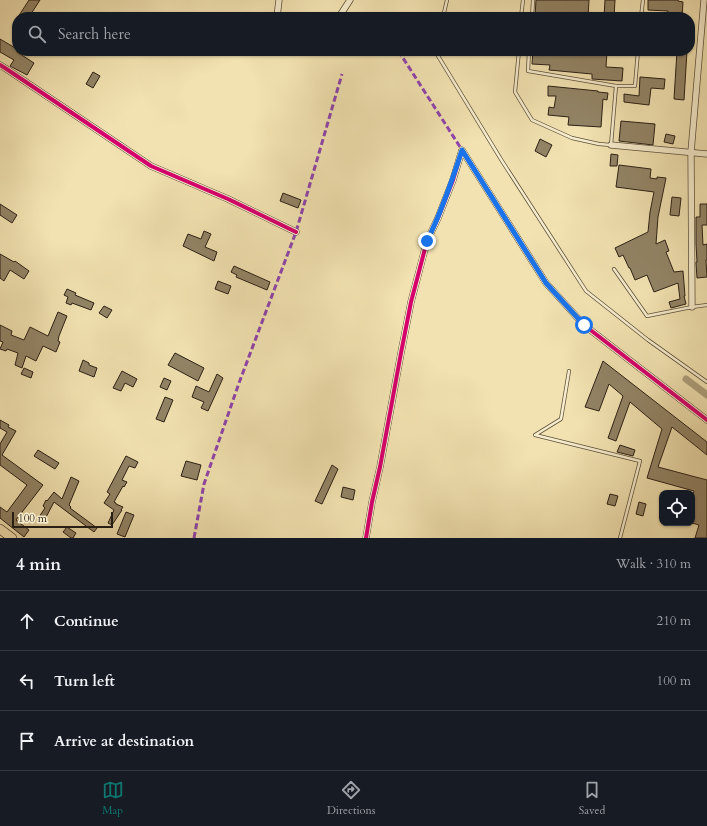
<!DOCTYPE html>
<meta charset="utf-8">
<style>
body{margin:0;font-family:Cardo,serif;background:#20242c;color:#f1f3f6}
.controls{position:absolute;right:12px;bottom:12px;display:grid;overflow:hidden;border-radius:8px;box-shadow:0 1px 3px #0004}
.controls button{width:36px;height:36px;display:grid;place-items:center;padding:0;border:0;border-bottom:1px solid #363941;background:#171b24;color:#f1f3f6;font:20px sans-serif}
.scale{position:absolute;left:12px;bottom:10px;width:101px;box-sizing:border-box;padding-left:4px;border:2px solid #2a1f14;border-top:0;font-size:11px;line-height:14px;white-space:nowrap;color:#2a1f14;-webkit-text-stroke:3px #f7eccc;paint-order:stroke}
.stop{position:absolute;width:12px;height:12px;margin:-9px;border:3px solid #1a73e8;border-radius:50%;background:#fff}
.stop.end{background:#1a73e8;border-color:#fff;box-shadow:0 1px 4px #0008}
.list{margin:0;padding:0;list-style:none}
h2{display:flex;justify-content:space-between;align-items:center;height:52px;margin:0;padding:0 16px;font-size:17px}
h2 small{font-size:13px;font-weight:400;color:#9ea1a6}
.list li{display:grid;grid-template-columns:26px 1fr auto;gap:12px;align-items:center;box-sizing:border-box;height:60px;padding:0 16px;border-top:1px solid #363941}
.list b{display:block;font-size:15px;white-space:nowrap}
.list em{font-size:13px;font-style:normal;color:#9ea1a6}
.icon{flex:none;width:22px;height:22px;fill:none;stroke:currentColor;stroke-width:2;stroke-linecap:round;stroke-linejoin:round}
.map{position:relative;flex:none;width:707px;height:538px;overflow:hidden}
.search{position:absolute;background:#171b24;box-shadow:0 1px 3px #0004;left:12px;right:12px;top:12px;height:44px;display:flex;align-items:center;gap:10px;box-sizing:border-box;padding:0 14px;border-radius:16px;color:#9ea1a6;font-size:15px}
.sheet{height:232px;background:#171b24}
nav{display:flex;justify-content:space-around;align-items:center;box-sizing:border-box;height:56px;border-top:1px solid #363941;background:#171b24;font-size:11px;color:#9ea1a6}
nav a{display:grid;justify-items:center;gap:2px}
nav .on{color:#0f766e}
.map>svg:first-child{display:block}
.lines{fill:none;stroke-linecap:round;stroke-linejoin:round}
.canal{stroke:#aea07c;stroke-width:7}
.building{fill:#928466;stroke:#2a1f14}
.service-casing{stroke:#5c503b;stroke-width:4}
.minor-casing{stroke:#5c503b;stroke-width:7}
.trunk-casing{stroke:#2a1f14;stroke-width:10}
.service{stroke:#f7eccc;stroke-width:2.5}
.minor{stroke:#f7eccc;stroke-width:5.5}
.trunk{stroke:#f2e2b1;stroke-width:9}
.quiet{stroke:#8e44ad;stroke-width:3;stroke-dasharray:6 3;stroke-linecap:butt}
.cycleway-casing{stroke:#f7eccc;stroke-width:6}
.cycleway{stroke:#d6006c;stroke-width:4}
.route{stroke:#1a73e8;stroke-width:5}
</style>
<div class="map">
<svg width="707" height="538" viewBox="0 0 707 538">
<rect width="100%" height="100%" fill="#f2e2b1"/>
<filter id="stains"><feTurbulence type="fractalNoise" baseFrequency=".005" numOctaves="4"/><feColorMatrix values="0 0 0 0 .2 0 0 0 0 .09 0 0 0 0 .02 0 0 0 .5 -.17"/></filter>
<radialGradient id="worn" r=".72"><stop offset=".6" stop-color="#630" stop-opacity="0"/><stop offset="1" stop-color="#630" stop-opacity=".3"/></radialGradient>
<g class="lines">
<polyline class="canal" points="686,379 707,395"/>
</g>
<g class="building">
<polygon points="29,0 40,0 29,17 18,17"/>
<polygon points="536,0 589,0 588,17 535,17"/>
<polygon points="605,0 615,0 614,17 604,17"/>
<polygon points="648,0 678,0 678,1 683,2 682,17 667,17 668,11 648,10"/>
<polygon points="0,39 17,49 17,52 34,63 27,75 10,66 14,60 0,52"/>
<polygon points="533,51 607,51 606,67 623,68 622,81 592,79 592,74 549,70 550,65 532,64"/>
<polygon points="677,51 687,51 684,100 674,99"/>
<polygon points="93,72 100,76 93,88 86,84"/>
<polygon points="640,77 665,79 664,89 651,88 649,105 624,102 624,94 639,96"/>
<polygon points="548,86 598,91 598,92 608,93 607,100 603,99 601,127 568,125 569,117 548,115 549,107 554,108 556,96 548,96"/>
<polygon points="621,121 655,124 653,145 619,141"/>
<polygon points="666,134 675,136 673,144 664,142"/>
<polygon points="540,139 552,145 546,157 535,151"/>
<polygon points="611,154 618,155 617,166 610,166"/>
<polygon points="619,165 651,169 650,178 657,179 657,177 666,178 658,217 656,244 665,240 669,251 666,252 674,272 683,271 685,296 684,296 686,304 671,308 669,302 680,299 678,283 654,292 647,275 635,280 630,268 629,268 623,255 619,257 615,248 648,232 650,212 654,192 616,187"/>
<polygon points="283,193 301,200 298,208 280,201"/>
<polygon points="672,197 681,198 679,216 670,215"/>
<polygon points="0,204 17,215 12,223 0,215"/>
<polygon points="700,204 707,204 707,225 702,225 703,245 707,244 707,260 706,260 707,277 697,278 696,263 696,262 697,262 696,244 696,217 700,217"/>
<polygon points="204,231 211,234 205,247 217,252 214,261 183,246 188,234 201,239"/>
<polygon points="0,254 14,262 15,261 29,271 24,279 10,270 4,281 0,278"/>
<polygon points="234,266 270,282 267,290 236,277 237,275 231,272"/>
<polygon points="218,281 231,286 228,294 215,289"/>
<polygon points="67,289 76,293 75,295 94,303 91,310 72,303 71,305 66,303 68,297 64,295"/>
<polygon points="104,306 112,310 107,318 99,313"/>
<polygon points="58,312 67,316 59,336 58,341 60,342 56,352 43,346 36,361 26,356 22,368 15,365 18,353 7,349 6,351 0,349 3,342 0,341 0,325 12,331 11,335 24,340 30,327 48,336"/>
<polygon points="175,353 204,368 198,381 168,365"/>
<polygon points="83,360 89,363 89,365 97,368 94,377 79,371"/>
<polygon points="603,361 707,442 707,455 672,427 658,467 707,480 707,538 695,538 699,525 692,523 692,500 694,491 647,478 662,429 630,402 616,441 608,438 623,396 609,384 599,411 585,407"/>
<polygon points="24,368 33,372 31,378 21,374"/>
<polygon points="122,371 137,379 133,387 125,383 121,391 113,388"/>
<polygon points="217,374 223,378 208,411 201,408 204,402 192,397 196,386 209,392"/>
<polygon points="164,378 171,381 167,390 160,387"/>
<polygon points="165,397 173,400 164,422 156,419"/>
<polygon points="0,420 9,425 8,427 16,431 2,455 43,485 16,520 29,530 24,537 0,518 0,507 7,512 27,485 0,465 0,444 7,432 0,428"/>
<polygon points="620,445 635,450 633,456 617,452"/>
<polygon points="38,450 59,463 55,469 34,456"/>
<polygon points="126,456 138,462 135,468 129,466 122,480 127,482 124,487 123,486 114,502 116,503 116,504 123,507 121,510 122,510 112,525 108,523 114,510 104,503 110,494 107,492"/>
<polygon points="186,461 201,465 197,480 181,476"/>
<polygon points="332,465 338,469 322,504 315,501"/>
<polygon points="71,477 79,481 69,505 71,507 70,508 97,528 94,532 54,502 44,521 39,517 45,508 43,506 46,500 47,501 54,492 62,499"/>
<polygon points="343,487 355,490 353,500 341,497"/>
<polygon points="610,494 618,496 615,506 607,504"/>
<polygon points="639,502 646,504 643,516 636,514"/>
<polygon points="126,512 134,515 125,537 117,534"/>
<polygon points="67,527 76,533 73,538 71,538 63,532"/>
</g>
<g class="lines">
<g class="service-casing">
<g id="service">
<polyline points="443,17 447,0"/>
<polyline points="521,17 523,0"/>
<polyline points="532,17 533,0"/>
<polyline points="641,17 643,0"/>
<polyline points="435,51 502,161 586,291 648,340 707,382"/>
<polyline points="519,51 515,92 532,120 572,138 599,144 611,145 616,86 635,86 638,51"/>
<polyline points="529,51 528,71 616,86"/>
<polyline points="614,269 647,316 692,307 707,305"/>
<polyline points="569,371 561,419 535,435 640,461 620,538"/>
</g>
</g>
<g class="minor-casing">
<g id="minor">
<polyline points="277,17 279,0"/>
<polyline points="339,17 350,0"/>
<polyline points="0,65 5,68 151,166 228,199 296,232"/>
<polyline points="611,145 707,154"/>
<polyline points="692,307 691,152 704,0"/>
<polyline points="366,538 372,502 380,467 401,353 411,302 427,241 438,218 453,180 462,150 546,283 584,325 707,420"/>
</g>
</g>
<g class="trunk-casing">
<polyline id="trunk" points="0,529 12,538"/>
</g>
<use href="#service" class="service"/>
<use href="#minor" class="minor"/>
<use href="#trunk" class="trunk"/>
<g class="quiet">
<polyline points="398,51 403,58 462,150"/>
<polyline points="194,538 204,484 239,383 296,232 342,74"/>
</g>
<g class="cycleway-casing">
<g id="cycleway">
<polyline points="0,65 5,68 151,166 228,199 296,232"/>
<polyline points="366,538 372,502 380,467 401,353 411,302 427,241 438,218 453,180 462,150 546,283 584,325 707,420"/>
</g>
</g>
<use href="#cycleway" class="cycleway"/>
</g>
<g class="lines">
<path class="route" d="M 427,241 C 442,211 452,181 462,150 L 546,283 L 584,325"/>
</g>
<rect width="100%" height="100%" filter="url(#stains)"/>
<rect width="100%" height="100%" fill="url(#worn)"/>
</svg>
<div class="controls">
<button><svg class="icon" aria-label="locate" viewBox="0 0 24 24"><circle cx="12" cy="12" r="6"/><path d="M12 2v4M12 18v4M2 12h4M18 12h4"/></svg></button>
</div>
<div class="scale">100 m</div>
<div class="stop" style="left:584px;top:325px"></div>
<div class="stop end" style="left:427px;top:241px"></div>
<div class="search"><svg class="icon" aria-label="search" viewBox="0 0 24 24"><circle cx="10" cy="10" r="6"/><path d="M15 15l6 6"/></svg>Search here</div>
</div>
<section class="sheet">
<h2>4 min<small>Walk · 310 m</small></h2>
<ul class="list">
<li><svg class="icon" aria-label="ahead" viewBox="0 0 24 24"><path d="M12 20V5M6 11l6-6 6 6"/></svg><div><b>Continue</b></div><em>210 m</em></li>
<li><svg class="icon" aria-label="left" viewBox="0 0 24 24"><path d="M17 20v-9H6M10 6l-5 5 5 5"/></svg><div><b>Turn left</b></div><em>100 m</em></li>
<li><svg class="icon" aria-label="arrive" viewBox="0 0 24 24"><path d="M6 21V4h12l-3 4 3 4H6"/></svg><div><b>Arrive at destination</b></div></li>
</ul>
</section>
<nav>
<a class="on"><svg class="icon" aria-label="map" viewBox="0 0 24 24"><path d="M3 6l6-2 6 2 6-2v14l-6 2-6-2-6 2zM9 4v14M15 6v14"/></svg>Map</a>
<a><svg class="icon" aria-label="directions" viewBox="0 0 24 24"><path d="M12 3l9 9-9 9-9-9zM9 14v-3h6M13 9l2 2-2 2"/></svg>Directions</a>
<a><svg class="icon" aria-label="saved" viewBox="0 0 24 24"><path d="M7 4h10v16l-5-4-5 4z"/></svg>Saved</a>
</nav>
